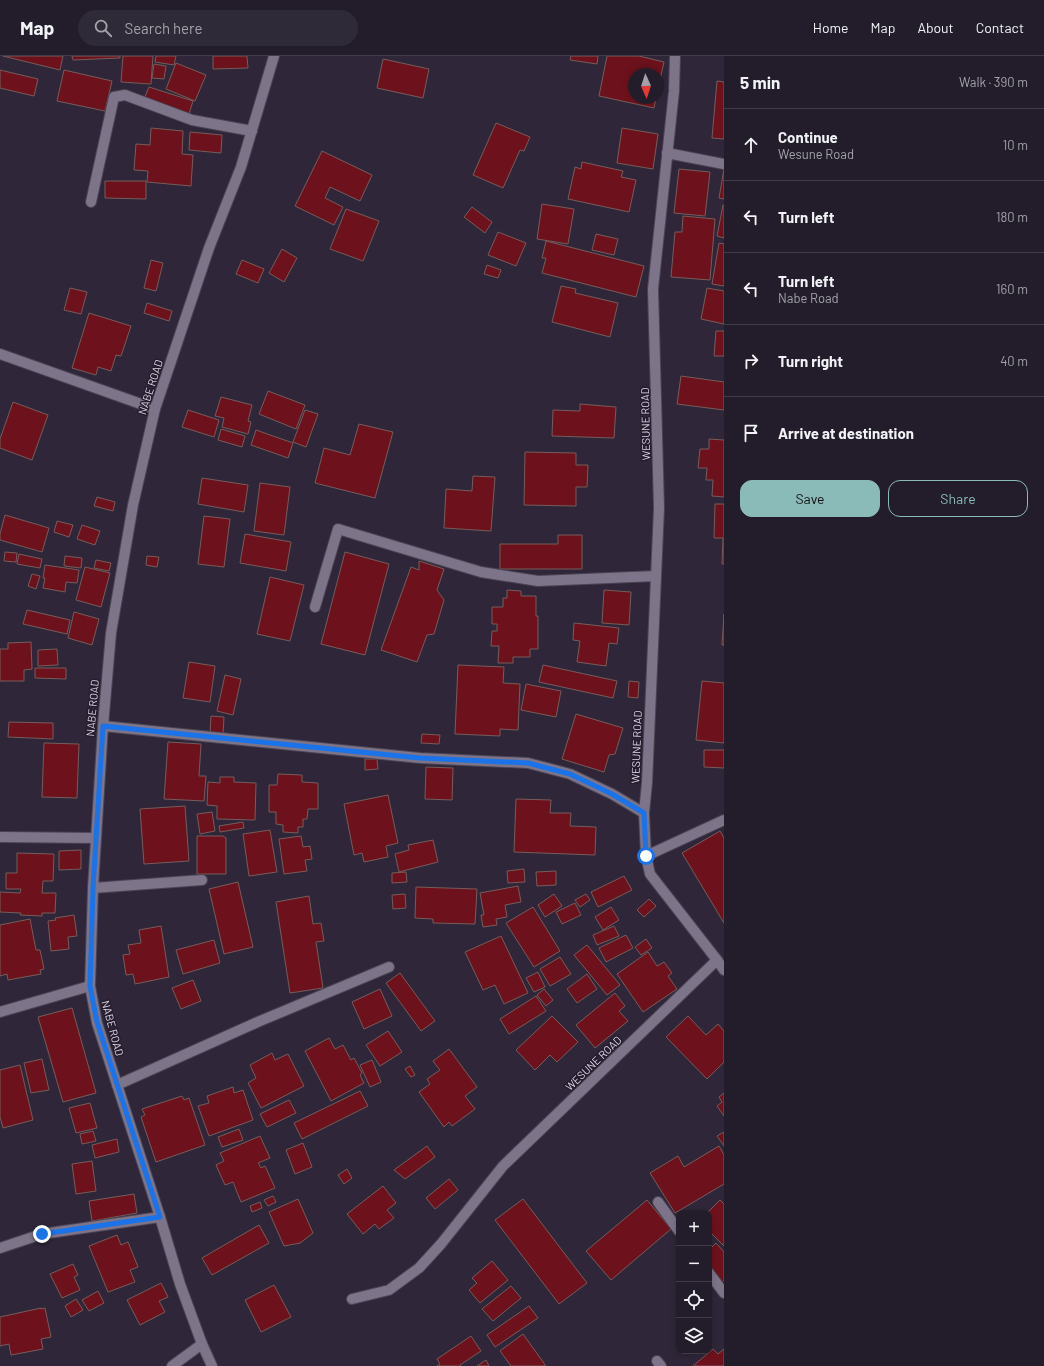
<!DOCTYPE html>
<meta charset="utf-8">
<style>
body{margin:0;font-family:Barlow,sans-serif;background:#2f2a37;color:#f1f3f6}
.controls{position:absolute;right:12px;bottom:12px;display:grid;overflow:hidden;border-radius:8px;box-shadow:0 2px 6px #0003}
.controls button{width:36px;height:36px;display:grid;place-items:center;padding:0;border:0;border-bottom:1px solid #403b47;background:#231d2b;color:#f1f3f6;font:20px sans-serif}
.compass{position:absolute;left:628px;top:12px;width:36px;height:36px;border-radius:50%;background:#231d2b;box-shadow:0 2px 6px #0003;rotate:177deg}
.stop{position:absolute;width:12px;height:12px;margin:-9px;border:3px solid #1a73e8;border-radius:50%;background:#fff}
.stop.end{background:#1a73e8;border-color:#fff;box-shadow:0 1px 4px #0008}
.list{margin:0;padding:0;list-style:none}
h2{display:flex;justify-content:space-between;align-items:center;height:52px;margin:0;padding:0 16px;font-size:17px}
h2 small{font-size:13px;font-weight:400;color:#a3a2a9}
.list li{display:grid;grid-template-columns:26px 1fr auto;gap:12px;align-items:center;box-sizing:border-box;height:72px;padding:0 16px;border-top:1px solid #403b47}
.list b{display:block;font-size:15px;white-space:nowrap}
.list p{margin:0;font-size:13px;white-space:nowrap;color:#a3a2a9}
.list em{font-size:13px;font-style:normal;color:#a3a2a9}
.actions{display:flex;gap:8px;padding:12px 16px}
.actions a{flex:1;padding:9px 0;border:1px solid #8bbbb9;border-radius:12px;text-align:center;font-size:14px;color:#8bbbb9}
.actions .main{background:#8bbbb9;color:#111}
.icon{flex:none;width:22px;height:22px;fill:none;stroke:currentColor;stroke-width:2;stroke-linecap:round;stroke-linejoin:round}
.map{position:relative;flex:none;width:724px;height:1310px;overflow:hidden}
header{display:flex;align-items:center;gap:24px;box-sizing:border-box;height:56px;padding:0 20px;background:#231d2b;border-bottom:1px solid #403b47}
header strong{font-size:19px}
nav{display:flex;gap:22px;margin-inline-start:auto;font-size:14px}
.search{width:280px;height:36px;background:#2f2a37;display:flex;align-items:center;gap:10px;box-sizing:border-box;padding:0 14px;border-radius:22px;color:#a3a2a9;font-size:15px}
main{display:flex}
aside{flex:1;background:#231d2b}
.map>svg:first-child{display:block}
.building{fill:#6d121d;stroke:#765c5b}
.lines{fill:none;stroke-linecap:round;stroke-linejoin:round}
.minor-casing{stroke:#4b4453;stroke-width:12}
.minor{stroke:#7d7489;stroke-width:10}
.route{stroke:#1a73e8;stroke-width:5}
.labels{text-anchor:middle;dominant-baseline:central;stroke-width:3;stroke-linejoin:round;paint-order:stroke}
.street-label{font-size:11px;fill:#ded9e5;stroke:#251d2f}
</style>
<header>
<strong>Map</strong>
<div class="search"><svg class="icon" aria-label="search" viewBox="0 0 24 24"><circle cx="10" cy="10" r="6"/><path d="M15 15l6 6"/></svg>Search here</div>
<nav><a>Home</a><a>Map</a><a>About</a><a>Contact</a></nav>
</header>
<main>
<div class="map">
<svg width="724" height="1310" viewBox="0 0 724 1310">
<rect width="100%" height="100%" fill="#2f2739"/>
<g class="building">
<polygon points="3,0 63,0 60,14"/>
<polygon points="72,0 120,0 120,2 73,4"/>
<polygon points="123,0 153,0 151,28 121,26"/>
<polygon points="156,0 176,0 174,9 155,6"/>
<polygon points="213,0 247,0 248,12 213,13"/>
<polygon points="571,0 598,0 597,8 570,4"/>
<polygon points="607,0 639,0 664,6 658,32 658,18 634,18 634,42 656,42 654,52 599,40"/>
<polygon points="383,3 429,13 423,42 377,32"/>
<polygon points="176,7 206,19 195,45 166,33"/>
<polygon points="154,8 166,10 164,23 152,22"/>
<polygon points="0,14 38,23 34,40 0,32"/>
<polygon points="64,14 112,25 105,55 57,45"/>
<polygon points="717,25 724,26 724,83 712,82"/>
<polygon points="149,31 193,45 189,58 144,43"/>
<polygon points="496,67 530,81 524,95 520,94 503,132 473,119"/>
<polygon points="151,72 183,75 182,98 193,99 191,130 147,126 148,115 134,114 136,88 150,89"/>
<polygon points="622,72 658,78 653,113 617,107"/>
<polygon points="190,76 222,79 221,97 189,94"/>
<polygon points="322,95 372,119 360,145 330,131 325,142 343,151 334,169 295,150"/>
<polygon points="582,106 623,115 621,121 636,124 629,156 568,143 575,111 581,113"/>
<polygon points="679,113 710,116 705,160 674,157"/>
<polygon points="724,113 724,143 719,142"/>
<polygon points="105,125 146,125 146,143 105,142"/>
<polygon points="542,148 574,153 568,188 537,183"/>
<polygon points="723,149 724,149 724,182 717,180"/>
<polygon points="472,151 492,166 485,177 464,161"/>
<polygon points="346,153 379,165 363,205 330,193"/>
<polygon points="683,160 715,163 710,224 671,221 675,176 682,176"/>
<polygon points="498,176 526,187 516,210 488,199"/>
<polygon points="596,178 618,183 614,199 592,194"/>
<polygon points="546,185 644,210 636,241 542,217 546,202 542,202"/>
<polygon points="719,187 724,188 724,230 712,228"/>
<polygon points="282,193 297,202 284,226 269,217"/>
<polygon points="151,204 163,207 156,235 144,232"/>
<polygon points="242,204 264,213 258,227 236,218"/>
<polygon points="487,209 501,214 498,222 484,218"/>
<polygon points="561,230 576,233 575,237 618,247 610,281 552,266"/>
<polygon points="70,232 87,236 81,258 64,254"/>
<polygon points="707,232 724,235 724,268 701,263"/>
<polygon points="147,247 172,255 169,265 144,257"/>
<polygon points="89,257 131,270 121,300 116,299 111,315 98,311 96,319 72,312"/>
<polygon points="716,275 724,275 724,300 714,300"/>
<polygon points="681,320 724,326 724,354 677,348"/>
<polygon points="268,335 305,349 296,373 259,358"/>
<polygon points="221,341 252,349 248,365 251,366 248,378 222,371 224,362 215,360"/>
<polygon points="13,346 48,359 32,404 0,392 0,383"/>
<polygon points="580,348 616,351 614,382 552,380 553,354 580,355"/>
<polygon points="188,354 219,364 214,381 182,371"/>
<polygon points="305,354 318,358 306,391 293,386"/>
<polygon points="359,368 393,376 375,442 315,427 324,392 350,399"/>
<polygon points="221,373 245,380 242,391 218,384"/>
<polygon points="256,374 293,387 288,402 251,389"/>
<polygon points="709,383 724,384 724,441 712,440 713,424 706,424 707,412 698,412 700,393 709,393"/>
<polygon points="525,396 576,397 576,409 588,409 587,431 576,431 576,450 524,449"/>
<polygon points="473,420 495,421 491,475 444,472 446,433 472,435"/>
<polygon points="202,422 248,429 244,456 198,448"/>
<polygon points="260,427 290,431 284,479 254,475"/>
<polygon points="97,441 115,446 113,455 94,450"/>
<polygon points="715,448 724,448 724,508 722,508 723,482 714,482"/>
<polygon points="5,459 49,472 42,496 0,484 0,478"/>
<polygon points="204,460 230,463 224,511 198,508"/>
<polygon points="57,465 73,469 69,481 54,476"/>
<polygon points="82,469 100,475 95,489 77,483"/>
<polygon points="245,478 291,486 286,515 240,507"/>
<polygon points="558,479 582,479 582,513 500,513 500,488 558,488"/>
<polygon points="5,496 17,497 16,506 4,505"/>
<polygon points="345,496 389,508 365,599 321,588"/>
<polygon points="19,498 42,503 40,512 17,508"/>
<polygon points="65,500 82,502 81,512 64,510"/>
<polygon points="147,500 159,501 157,511 146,509"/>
<polygon points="96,504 111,507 109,515 94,512"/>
<polygon points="419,505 444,513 437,534 444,544 434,578 427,579 417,606 381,594 411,511 419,514"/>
<polygon points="45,509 79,514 77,527 66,526 65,536 43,532 45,522 43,522"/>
<polygon points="85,511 110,517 101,551 76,544"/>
<polygon points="32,518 40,520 36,533 28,530"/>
<polygon points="270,521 304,529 290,585 257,578"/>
<polygon points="507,534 521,535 521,540 536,540 536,560 538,560 538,593 530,593 530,601 513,601 513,607 498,607 499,590 491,590 492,575 497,575 497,568 492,568 492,551 503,551 503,542 507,542"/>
<polygon points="604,534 631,536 629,569 602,567"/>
<polygon points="27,554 70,564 67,578 23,568"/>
<polygon points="74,556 99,563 92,589 68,582"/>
<polygon points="724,558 724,589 722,589"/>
<polygon points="574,567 619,572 617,588 609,587 606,610 577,606 580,585 573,584"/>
<polygon points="31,586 32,613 24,614 24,625 0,625 0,593 8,593 8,587"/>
<polygon points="57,593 58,609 38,610 38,594"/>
<polygon points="189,606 215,610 210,646 183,642"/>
<polygon points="458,609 504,611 503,627 520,628 518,674 500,673 500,680 455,678"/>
<polygon points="543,609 617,625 613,642 539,626"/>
<polygon points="35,612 66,612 66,623 35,622"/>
<polygon points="225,619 241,623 233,659 217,655"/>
<polygon points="629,625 639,626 638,642 628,641"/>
<polygon points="702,625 724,627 724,687 696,684"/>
<polygon points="526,628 561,635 556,661 521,654"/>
<polygon points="576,658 623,672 615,698 609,699 604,716 562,703"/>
<polygon points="211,660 224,661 223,678 210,678"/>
<polygon points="9,666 53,667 53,683 8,681"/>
<polygon points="422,678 440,679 439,688 421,687"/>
<polygon points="168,686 201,688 199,720 206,720 204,745 164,743"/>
<polygon points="44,687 79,688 77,742 42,741"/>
<polygon points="704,694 724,694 724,712 704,711"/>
<polygon points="365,703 377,703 378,713 365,714"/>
<polygon points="426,711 453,712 452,744 425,743"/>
<polygon points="278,718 302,719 302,726 318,727 318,753 308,753 307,763 303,763 303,771 298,771 298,777 283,776 283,769 276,768 276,756 269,756 269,729 277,729"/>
<polygon points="220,721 234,721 234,726 256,727 255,764 217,763 217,750 207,749 208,726 220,727"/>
<polygon points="388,739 398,787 386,790 388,801 364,806 362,797 354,799 344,748"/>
<polygon points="516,743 551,744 550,757 571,757 570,770 596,771 595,799 514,796"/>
<polygon points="185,750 189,805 144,808 140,753"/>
<polygon points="212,756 215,775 200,778 197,758"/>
<polygon points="243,766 244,772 220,776 219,770"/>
<polygon points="270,774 277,816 249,820 243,778"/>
<polygon points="720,775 724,782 724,867 682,797"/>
<polygon points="197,780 223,780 226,782 226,818 197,818"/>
<polygon points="301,780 303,791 310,790 312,803 305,804 307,815 284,818 279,783"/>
<polygon points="433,784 438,806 399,816 395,798 409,794 408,789"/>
<polygon points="81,794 81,813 59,814 59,795"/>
<polygon points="17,797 54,798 53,825 43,825 42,837 56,837 55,857 42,857 42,860 20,859 21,857 0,856 0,836 20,837 21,833 6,833 6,817 17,817"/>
<polygon points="524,813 525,826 508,827 507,815"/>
<polygon points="556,815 556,829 537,830 536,816"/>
<polygon points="406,816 407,826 392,827 392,817"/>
<polygon points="624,820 632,834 598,851 591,836"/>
<polygon points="238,826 253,891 224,898 209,833"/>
<polygon points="518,830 521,846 505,849 507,861 496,863 497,869 483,871 481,859 484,859 480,837"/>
<polygon points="416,831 477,833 475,868 433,867 433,863 415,862"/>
<polygon points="405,838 406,852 393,853 392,839"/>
<polygon points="554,838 562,850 545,861 538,849"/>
<polygon points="586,838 590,844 580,851 575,844"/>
<polygon points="309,840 313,868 321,867 324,885 316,886 323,932 290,937 276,846"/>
<polygon points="649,843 656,850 644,861 637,854"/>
<polygon points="575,847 581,859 562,868 556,856"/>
<polygon points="533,851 560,895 534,911 506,867"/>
<polygon points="611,851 619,864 603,874 595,861"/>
<polygon points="74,859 77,880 68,881 69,893 51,895 48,865 56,864 55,862"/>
<polygon points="30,863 36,894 40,894 44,913 40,914 41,918 8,924 7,918 0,920 0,869"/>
<polygon points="161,870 169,921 135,928 133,918 126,919 123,899 130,898 128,889 141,887 139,874"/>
<polygon points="614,870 619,880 597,889 593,879"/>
<polygon points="626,879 633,892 606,906 599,892"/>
<polygon points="501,880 528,937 504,948 495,929 483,934 465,896"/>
<polygon points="646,883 652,892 641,899 635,891"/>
<polygon points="214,884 220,907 183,918 176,894"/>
<polygon points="587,889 620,929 607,939 574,899"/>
<polygon points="648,896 657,910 664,906 672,917 668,920 677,933 643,956 617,918"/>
<polygon points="560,901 571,918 550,930 540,913"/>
<polygon points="538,916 545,931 534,936 526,922"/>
<polygon points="400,917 435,965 421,975 386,927"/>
<polygon points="587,918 597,933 577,947 567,933"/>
<polygon points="193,924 201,945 181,953 172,932"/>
<polygon points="380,933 392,960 364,973 352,946"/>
<polygon points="544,933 553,944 546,950 537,939"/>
<polygon points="615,937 625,950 619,955 628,965 595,992 576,969"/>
<polygon points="536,940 546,955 509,978 500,963"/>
<polygon points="72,952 96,1037 63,1046 38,961"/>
<polygon points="552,960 578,986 557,1006 550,999 535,1014 516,994"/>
<polygon points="688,960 706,979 718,968 724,975 724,1006 707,1023 666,981"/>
<polygon points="388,975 402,996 380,1010 366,989"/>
<polygon points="329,982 335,993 343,989 351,1004 354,1002 362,1017 360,1019 364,1027 331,1045 305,995"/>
<polygon points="449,993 477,1031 465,1040 475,1053 452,1070 449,1066 444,1071 419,1036 430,1028 427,1023 440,1014 433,1005"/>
<polygon points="272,997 275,1004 288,998 304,1030 261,1052 248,1027 256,1022 250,1009"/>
<polygon points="42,1003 49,1034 31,1037 24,1007"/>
<polygon points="372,1004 381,1026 370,1031 360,1009"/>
<polygon points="20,1009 33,1064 3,1072 0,1061 0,1014"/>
<polygon points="410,1010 415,1019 411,1021 405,1013"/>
<polygon points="233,1031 234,1037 243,1034 253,1064 209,1080 198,1050 209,1047 207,1040"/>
<polygon points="360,1035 368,1050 302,1083 294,1067"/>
<polygon points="724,1037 724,1060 717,1050 722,1046 719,1041"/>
<polygon points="182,1040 184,1044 189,1042 205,1089 156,1106 141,1061 145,1059 142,1053"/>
<polygon points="289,1044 296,1057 267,1071 260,1058"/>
<polygon points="90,1047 97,1072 76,1077 69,1052"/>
<polygon points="239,1073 243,1084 222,1091 218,1081"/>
<polygon points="93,1075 96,1085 82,1088 80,1078"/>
<polygon points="724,1076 724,1090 717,1080"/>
<polygon points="260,1080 270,1102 258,1107 261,1112 265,1110 275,1132 241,1146 233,1126 225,1129 216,1109 224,1105 220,1097"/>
<polygon points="117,1083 119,1096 95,1102 92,1089"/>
<polygon points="303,1087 312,1111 295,1118 286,1094"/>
<polygon points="427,1090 435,1101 405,1123 394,1114"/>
<polygon points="719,1090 724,1099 724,1128 675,1157 650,1117 678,1100 684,1111"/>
<polygon points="92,1105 96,1135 76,1138 72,1108"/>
<polygon points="347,1113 352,1122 344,1128 338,1119"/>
<polygon points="449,1123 458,1134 435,1153 426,1142"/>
<polygon points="383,1130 396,1147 387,1154 394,1162 379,1173 375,1168 363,1178 347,1158"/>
<polygon points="134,1138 137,1157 92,1165 89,1145"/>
<polygon points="273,1140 276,1146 268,1150 264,1144"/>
<polygon points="298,1143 313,1177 300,1187 284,1190 269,1156"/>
<polygon points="523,1143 587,1227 559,1248 495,1164"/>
<polygon points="647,1144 671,1173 611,1224 586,1195"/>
<polygon points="720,1144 724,1148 724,1190 709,1175 709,1157 707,1157"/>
<polygon points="260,1146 262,1152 252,1156 250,1150"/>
<polygon points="259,1169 269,1187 212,1219 202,1202"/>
<polygon points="117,1179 121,1189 128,1186 138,1211 130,1214 135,1226 108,1236 89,1190"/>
<polygon points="716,1187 724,1196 724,1224 722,1226 709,1213 709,1194"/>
<polygon points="492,1205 508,1224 480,1247 469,1234 477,1227 472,1222"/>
<polygon points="73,1208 78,1219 74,1221 80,1234 62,1242 50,1218"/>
<polygon points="161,1227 168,1241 159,1245 165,1256 140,1269 127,1244"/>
<polygon points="274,1229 291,1261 261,1276 245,1244"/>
<polygon points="511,1230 521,1242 493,1265 482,1253"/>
<polygon points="98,1235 104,1247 89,1255 82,1244"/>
<polygon points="76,1243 83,1254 71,1261 65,1250"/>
<polygon points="529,1250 538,1262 495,1291 487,1279"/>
<polygon points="41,1252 41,1253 45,1252 51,1281 41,1283 43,1293 11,1299 9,1288 0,1290 0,1261"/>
<polygon points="523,1278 546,1310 511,1310 500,1295"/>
<polygon points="471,1280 481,1295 460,1309 461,1310 437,1310 440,1308 437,1303"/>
<polygon points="713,1293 718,1298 724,1293 724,1310 693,1310"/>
<polygon points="486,1304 489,1310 477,1310"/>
</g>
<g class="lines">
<g class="minor-casing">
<g id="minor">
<polyline points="667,97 724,108"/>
<polyline points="91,146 114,41 125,39 192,64 252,75"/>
<polyline points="0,298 155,353"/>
<polyline points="315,551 338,473 481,516 538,525 656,520"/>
<polyline points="103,670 420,702 528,707 570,718 612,738 644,757"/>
<polyline points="0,781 96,782"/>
<polyline points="646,800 724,764"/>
<polyline points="93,832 202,824"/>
<polyline points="717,904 724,914"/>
<polyline points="0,956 90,930"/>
<polyline points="117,1029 260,965 389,911"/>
<polyline points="658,1146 679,1175"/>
<polyline points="0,1192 42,1178 160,1161"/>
<polyline points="709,1217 724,1237"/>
<polyline points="352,1243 389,1234 419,1212 441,1188 503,1110 717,904 650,818 646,800 644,757 647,727 659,452 653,233 674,35 675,0"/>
<polyline points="657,1305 661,1310"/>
<polyline points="172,1310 202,1288"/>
<polyline points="212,1310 202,1288 180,1228 160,1161 97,967 90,930 93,832 103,670 111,577 133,449 155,353 209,192 241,111 274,0"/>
</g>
</g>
<use href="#minor" class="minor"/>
</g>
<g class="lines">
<polyline class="route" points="42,1178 160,1161 97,966 90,930 93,832 103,670 420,702 528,707 570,718 612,738 644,757 646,800"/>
</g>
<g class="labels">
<g class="street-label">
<text transform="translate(150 331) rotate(-72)">NABE ROAD</text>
<text transform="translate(645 368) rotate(-91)">WESUNE ROAD</text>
<text transform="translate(92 652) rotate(-85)">NABE ROAD</text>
<text transform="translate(636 691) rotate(-88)">WESUNE ROAD</text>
<text transform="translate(113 972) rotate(75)">NABE ROAD</text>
<text transform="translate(593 1007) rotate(-44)">WESUNE ROAD</text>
</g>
</g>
</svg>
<div class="controls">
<button>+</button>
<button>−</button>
<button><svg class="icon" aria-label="locate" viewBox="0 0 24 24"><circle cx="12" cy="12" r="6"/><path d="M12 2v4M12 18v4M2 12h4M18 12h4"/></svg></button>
<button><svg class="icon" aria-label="layers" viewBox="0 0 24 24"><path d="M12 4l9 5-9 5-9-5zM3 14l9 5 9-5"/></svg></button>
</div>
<svg class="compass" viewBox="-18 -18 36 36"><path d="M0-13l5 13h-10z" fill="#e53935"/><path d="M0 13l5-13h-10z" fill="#a3a2a9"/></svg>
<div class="stop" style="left:646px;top:800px"></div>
<div class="stop end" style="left:42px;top:1178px"></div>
</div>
<aside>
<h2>5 min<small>Walk · 390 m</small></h2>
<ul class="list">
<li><svg class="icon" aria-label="ahead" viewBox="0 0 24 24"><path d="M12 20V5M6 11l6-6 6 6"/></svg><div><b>Continue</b><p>Wesune Road</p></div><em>10 m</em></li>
<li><svg class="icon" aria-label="left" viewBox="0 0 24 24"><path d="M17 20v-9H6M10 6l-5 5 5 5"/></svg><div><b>Turn left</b></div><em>180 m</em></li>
<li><svg class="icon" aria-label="left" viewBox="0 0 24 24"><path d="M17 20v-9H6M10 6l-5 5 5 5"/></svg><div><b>Turn left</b><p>Nabe Road</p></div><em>160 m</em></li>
<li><svg class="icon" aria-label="right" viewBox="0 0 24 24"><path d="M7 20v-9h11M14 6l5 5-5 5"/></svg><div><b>Turn right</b></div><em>40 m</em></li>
<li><svg class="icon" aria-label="arrive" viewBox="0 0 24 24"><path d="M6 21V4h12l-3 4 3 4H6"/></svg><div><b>Arrive at destination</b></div></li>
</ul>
<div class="actions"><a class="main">Save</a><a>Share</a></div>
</aside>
</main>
